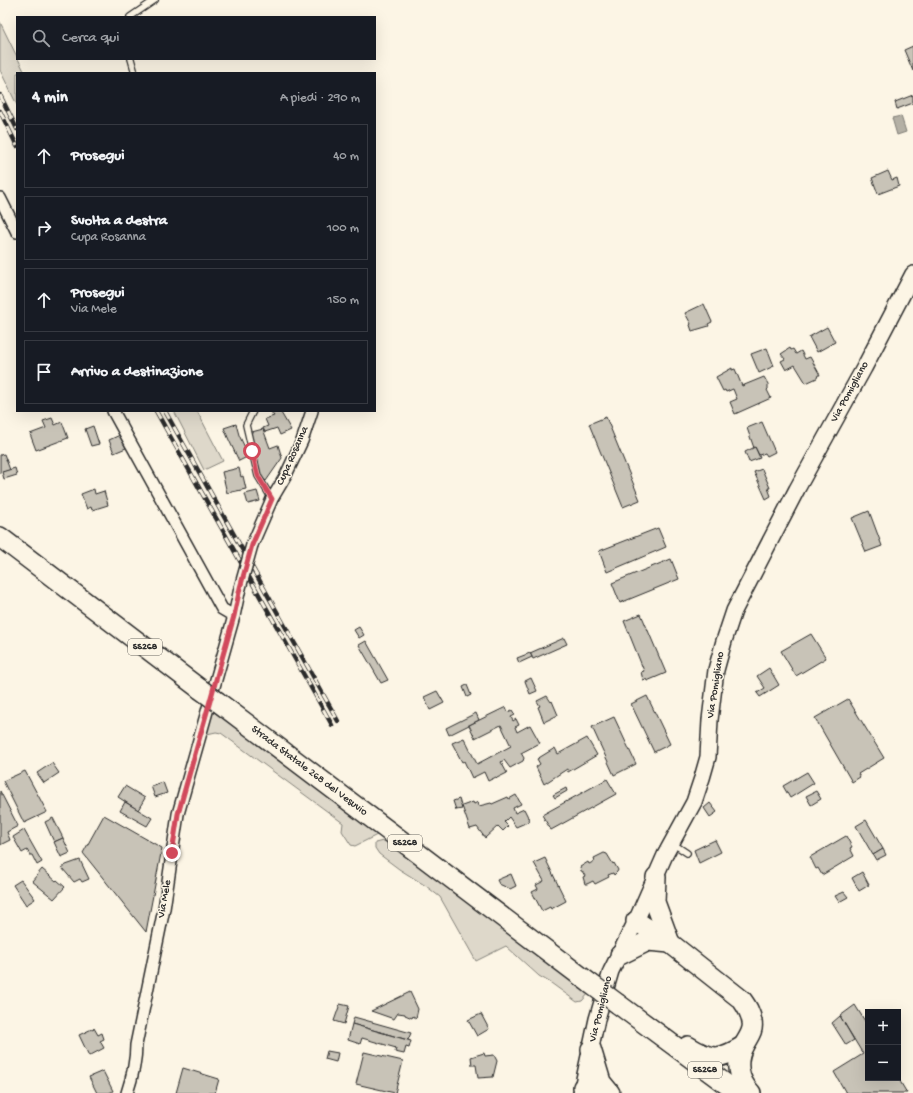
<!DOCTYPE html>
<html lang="it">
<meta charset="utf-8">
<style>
body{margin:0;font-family:"Gochi Hand",sans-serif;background:#20242c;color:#f1f3f6}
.controls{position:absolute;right:12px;bottom:12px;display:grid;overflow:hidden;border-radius:0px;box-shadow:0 4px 16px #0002}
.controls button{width:36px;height:36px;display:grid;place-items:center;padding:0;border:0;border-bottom:1px solid #363941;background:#171b24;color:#f1f3f6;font:20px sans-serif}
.stop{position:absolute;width:12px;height:12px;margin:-9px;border:3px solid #d1495b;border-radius:50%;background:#fff}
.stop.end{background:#d1495b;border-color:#fff;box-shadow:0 1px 4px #0008}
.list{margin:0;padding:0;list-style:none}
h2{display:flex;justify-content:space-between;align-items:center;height:52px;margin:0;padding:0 16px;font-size:17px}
h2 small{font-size:13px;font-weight:400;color:#9ea1a6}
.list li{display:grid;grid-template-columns:26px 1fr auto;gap:12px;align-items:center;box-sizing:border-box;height:64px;margin:0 8px 8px;padding:0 8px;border:1px solid #363941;border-radius:0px}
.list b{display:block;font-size:15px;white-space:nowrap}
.list p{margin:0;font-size:13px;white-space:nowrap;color:#9ea1a6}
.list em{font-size:13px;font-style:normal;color:#9ea1a6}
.icon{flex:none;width:22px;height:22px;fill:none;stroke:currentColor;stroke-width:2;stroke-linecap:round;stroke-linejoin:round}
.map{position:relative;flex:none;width:913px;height:1093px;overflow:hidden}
.search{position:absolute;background:#171b24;box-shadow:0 4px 16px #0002;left:16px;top:16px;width:360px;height:44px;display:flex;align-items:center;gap:10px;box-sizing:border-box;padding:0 14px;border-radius:0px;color:#9ea1a6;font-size:15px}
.panel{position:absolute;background:#171b24;box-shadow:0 4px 16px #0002;left:16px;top:72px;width:360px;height:340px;border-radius:0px}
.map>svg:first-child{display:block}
.green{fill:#ded8ca;stroke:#84827a}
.water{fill:#b4b0a5;stroke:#7d7b74}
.building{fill:#c8c3b7;stroke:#2b2b2b}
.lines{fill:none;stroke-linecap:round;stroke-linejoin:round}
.lane-casing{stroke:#2b2b2b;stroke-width:8}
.street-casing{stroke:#2b2b2b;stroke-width:14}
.secondary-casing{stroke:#2b2b2b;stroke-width:18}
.highway-casing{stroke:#2b2b2b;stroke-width:22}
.lane{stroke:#fcf5e5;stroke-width:5.5}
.street{stroke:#fcf5e5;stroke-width:11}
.secondary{stroke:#fcf5e5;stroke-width:15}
.highway{stroke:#fcf5e5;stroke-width:19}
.rail-casing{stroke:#2b2b2b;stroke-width:4.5}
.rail{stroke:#fcf5e5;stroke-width:3;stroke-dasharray:9;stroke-linecap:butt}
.street-bridge-casing{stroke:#2b2b2b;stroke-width:14;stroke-linecap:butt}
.highway-bridge-casing{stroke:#2b2b2b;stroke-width:22;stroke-linecap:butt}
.street-bridge{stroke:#fcf5e5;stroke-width:11}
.highway-bridge{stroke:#fcf5e5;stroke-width:19}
.route{stroke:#d1495b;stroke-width:5}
.labels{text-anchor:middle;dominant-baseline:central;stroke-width:3;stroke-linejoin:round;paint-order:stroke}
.shield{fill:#fcf5e5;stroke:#6a6863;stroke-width:1}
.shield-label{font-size:10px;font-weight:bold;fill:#2b2b2b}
.street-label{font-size:11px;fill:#2b2b2b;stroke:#fcf5e5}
</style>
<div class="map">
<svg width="913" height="1093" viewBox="0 0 913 1093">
<rect width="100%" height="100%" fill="#fcf5e5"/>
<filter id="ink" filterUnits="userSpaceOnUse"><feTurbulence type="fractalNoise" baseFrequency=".025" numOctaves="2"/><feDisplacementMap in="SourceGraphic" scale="8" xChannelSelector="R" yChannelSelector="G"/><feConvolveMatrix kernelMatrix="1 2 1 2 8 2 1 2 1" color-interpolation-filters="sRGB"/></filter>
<g filter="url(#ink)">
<g class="green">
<polygon points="0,22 25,73 17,73 17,105 0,70"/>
<polygon points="174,411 197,411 223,461 204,470"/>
<polygon points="210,708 218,715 221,714 379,834 355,846 351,845 342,831 343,823 221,733 216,732 207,734 205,730"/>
<polygon points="387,840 589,993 582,1001 577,1002 551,983 539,976 506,946 476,961 440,897 426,886 399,869 379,854 375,848 375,843"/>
</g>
<polygon class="water" points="901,116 906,132 897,135 892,118"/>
<g class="building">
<polygon points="913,46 913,71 904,50"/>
<polygon points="913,95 913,103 897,109 895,102"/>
<polygon points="888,171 892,180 897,178 899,186 878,194 872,178"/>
<polygon points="704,304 712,322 708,324 709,326 692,331 690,325 691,324 685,313"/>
<polygon points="827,327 835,342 817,352 809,337"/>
<polygon points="767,348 774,366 759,373 751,354"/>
<polygon points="790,348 791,350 793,349 796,354 801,351 805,359 810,357 820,375 818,375 817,378 806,383 795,365 786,370 781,361 785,359 781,354"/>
<polygon points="732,368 732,370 735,369 742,386 764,377 768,384 768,389 767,390 771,398 735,414 730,402 737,399 733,389 726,392 725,390 723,391 716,377"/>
<polygon points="274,411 280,411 291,430 280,435 277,428 265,432 263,428 268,426 265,419 274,416 271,412"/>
<polygon points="606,417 640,500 623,507 589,424"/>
<polygon points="52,418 55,425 62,422 68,438 36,450 30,434 46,428 43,421"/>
<polygon points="762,422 775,452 767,456 765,453 759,455 755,447 754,448 747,428"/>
<polygon points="236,424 239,435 249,456 239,461 229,440 224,428"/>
<polygon points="93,426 99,444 91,446 85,429"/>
<polygon points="263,429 270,448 278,445 282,458 266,481 260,477 248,433"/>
<polygon points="120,435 126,448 114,453 109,440"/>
<polygon points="755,447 760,458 749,462 745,452"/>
<polygon points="4,454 10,470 0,473 0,455"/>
<polygon points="15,468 17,475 4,479 2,472"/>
<polygon points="239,468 241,477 243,476 246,489 227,493 222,472"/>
<polygon points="762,469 770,488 768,488 771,496 766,499 754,472"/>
<polygon points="94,489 95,494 104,491 108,505 92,510 91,507 87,509 81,494"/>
<polygon points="257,491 260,501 248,504 245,494"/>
<polygon points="869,511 882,546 866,552 852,518"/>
<polygon points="658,528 666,547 607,572 599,551"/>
<polygon points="671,559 679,579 620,603 612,583"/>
<polygon points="641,614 666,673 647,681 646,679 643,680 641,672 644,671 624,621"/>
<polygon points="359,627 364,635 359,638 354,630"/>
<polygon points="811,634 826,658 796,676 781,651"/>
<polygon points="564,638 567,644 533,659 530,653"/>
<polygon points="366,641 388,680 381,683 359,645"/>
<polygon points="530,653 532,657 519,663 517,658"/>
<polygon points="769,668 779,685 760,697 757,693 765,688 757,676"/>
<polygon points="531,678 537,691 530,694 525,681"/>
<polygon points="467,685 471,695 467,697 463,687"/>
<polygon points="437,691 444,703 430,710 424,697"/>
<polygon points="547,696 551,702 552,701 558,715 544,722 538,707 540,706 537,701"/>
<polygon points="647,696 670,744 654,752 631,704"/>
<polygon points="848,699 884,758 858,774 860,777 852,782 815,718"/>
<polygon points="506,707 508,712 512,710 515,715 511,717 513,721 516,719 519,725 515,727 517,732 530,725 540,743 521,753 524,758 523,761 510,768 504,760 501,762 507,773 497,778 496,777 488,781 484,772 472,778 464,761 462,762 452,743 464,738 477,764 511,746 501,725 475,738 469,725"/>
<polygon points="476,713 479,720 449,735 446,728"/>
<polygon points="614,717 636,764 614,775 592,727"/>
<polygon points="587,738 597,755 568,772 567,769 544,784 536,767 540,764 537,759 555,748 558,754"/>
<polygon points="52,763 59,773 44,783 37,773"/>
<polygon points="25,771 47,812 24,823 3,781"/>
<polygon points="807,772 814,783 790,798 783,786"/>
<polygon points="607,779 616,794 551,830 542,815"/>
<polygon points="163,782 167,793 155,797 151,786"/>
<polygon points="125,786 145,798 138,810 118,797"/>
<polygon points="566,788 567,791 555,798 553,795"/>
<polygon points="0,791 18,826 7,832 10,840 0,845"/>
<polygon points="816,791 821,799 811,805 806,796"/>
<polygon points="516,795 521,804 513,808 515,813 524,809 530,821 516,827 509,817 504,822 508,826 503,831 498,826 485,838 477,827 470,829 462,806 473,802 474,804 478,802 479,806 491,803 492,804 508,797 509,799"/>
<polygon points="459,799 462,809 456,810 453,801"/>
<polygon points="125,802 152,818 147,826 120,811"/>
<polygon points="710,803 717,812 710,817 704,808"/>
<polygon points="104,815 162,848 146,932 83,853"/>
<polygon points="53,818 63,838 54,842 45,822"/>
<polygon points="866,820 883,849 873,855 856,826"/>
<polygon points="24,830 42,862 37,865 32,855 30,855 27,850 22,853 13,837"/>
<polygon points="846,836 852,847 850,848 854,856 822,875 818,868 816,869 810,857"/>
<polygon points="63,838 70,853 61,857 54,842"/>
<polygon points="715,840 721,852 699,863 694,850"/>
<polygon points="883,849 886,855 876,860 873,855"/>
<polygon points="604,853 607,854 613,864 614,863 618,870 617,872 614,875 613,873 608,875 609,877 595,884 593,881 587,884 585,884 583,877 585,876 582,871 581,871 580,867 588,862 589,864 595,861 594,858"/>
<polygon points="545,858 566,901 551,909 550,907 542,911 532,892 538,889 536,885 544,881 534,863"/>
<polygon points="80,860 89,879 82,882 80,879 74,882 62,868 66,865"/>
<polygon points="42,869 56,881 57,880 65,887 54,899 32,881"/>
<polygon points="862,872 869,885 859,891 852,878"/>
<polygon points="511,874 516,886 510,889 499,884 497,880"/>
<polygon points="21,880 35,899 26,905 13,885"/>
<polygon points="844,892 848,897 839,902 835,896"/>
<polygon points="410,992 418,1009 416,1018 413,1016 412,1018 405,1015 405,1014 398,1013 394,1019 371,1011"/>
<polygon points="340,1004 349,1006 344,1024 334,1021"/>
<polygon points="855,1005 868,1026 868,1078 898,1078 907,1093 846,1093 834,1072 863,1054 840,1016"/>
<polygon points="481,1014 489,1029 477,1036 468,1020"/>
<polygon points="840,1016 854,1040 846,1045 832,1023"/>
<polygon points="354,1017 411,1033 408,1040 352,1024"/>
<polygon points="352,1024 411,1041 409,1048 406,1047 404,1054 395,1052 396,1048 362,1038 360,1044 348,1040"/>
<polygon points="94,1028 98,1035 102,1033 104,1039 100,1041 104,1048 89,1056 79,1035"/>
<polygon points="327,1051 338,1053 336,1062 325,1059"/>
<polygon points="364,1052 403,1061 395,1093 356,1084"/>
<polygon points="484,1053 485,1056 494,1055 497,1061 493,1077 478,1078 476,1065 472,1065 471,1057"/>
<polygon points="183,1068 219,1079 215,1093 176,1093"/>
<polygon points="103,1071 113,1091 109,1093 97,1093 89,1077"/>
</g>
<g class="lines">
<g class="lane-casing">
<g id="lane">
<polyline points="130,17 155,0"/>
<polyline points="131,59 135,73"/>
<polyline points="253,411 246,425 258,476 272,499"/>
<polyline points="672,843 687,853"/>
</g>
</g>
<g class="street-casing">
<g id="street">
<polyline points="0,198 17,232"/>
<polyline points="113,411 222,609 234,616"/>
<polyline points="252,545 272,499 285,477 302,441 312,411"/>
<path d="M 127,1093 C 132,1078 136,1061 136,1045 L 164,909 L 178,814 L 234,616 L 240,588"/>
</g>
</g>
<g class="secondary-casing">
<polyline id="secondary" points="581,1093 597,1019 611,971 636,921 665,855 694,802 702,778 708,757 710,720 716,670 724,641 734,611 797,489 864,368 913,274"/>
</g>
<g class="highway-casing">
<g id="highway">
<polyline points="0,537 200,689"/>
<polyline points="218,702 591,984"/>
<polyline points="656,877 655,902 670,943"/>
<path d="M 636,921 L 670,943 L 742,1000 C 747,1007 751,1013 752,1022 C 754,1031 748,1037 744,1045 C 735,1061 738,1080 751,1093"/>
<polyline points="620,955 648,941 670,943"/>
<polyline points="618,1004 738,1093"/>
<path d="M 688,1046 C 712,1061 720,1060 743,1046"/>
<polyline points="591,1049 601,1082 610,1093"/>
<polyline points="583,1087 594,1093"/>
</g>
</g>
<use href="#lane" class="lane"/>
<use href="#street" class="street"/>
<use href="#secondary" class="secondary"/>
<use href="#highway" class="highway"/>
<g class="rail-casing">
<g id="rail">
<polyline points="0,95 17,129"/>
<polyline points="0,111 17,146"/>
<polyline points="156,411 332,725"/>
<polyline points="165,411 338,721"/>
</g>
</g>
<use href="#rail" class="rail"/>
<g class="street-bridge-casing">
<polyline id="street-bridge" points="240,588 252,545"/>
</g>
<g class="highway-bridge-casing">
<g id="highway-bridge">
<polyline points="200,689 218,702"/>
<polyline points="591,984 618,1004"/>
</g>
</g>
<use href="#street-bridge" class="street-bridge"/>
<use href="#highway-bridge" class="highway-bridge"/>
</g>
</g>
<g class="lines" filter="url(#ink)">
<polyline class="route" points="172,853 178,814 234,616 240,588 252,545 272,499 258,476 252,451"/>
</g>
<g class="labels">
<g class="shield">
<rect x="128" y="639" width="34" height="16" rx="3"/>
<rect x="388" y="835" width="34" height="16" rx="3"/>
<rect x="688" y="1062" width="34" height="16" rx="3"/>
</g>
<g class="shield-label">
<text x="145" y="647">SS268</text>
<text x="405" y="843">SS268</text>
<text x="705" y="1070">SS268</text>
</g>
<g class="street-label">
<text transform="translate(850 392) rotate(-61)">Via Pomigliano</text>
<text transform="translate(293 456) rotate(-66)">Cupa Rosanna</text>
<text transform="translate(716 685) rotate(-81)">Via Pomigliano</text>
<text transform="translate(309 771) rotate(37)">Strada Statale 268 del Vesuvio</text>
<text transform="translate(165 899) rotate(-80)">Via Mele</text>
<text transform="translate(601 1009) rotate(-76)">Via Pomigliano</text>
</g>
</g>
</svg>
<div class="controls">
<button>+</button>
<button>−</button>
</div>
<div class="stop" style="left:252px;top:451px"></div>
<div class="stop end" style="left:172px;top:853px"></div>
<div class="search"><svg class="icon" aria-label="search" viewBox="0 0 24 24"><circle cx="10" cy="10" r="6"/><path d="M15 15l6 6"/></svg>Cerca qui</div>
<section class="panel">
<h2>4 min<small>A piedi · 290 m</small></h2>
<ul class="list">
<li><svg class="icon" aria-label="ahead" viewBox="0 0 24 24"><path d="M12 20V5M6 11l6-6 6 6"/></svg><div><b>Prosegui</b></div><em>40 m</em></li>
<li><svg class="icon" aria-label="right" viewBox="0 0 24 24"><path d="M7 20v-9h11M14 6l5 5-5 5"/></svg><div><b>Svolta a destra</b><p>Cupa Rosanna</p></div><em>100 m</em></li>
<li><svg class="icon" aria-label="ahead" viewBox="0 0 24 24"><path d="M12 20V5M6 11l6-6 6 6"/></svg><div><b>Prosegui</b><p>Via Mele</p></div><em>150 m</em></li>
<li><svg class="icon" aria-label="arrive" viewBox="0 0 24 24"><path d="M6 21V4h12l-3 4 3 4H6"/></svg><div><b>Arrivo a destinazione</b></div></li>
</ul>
</section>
</div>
